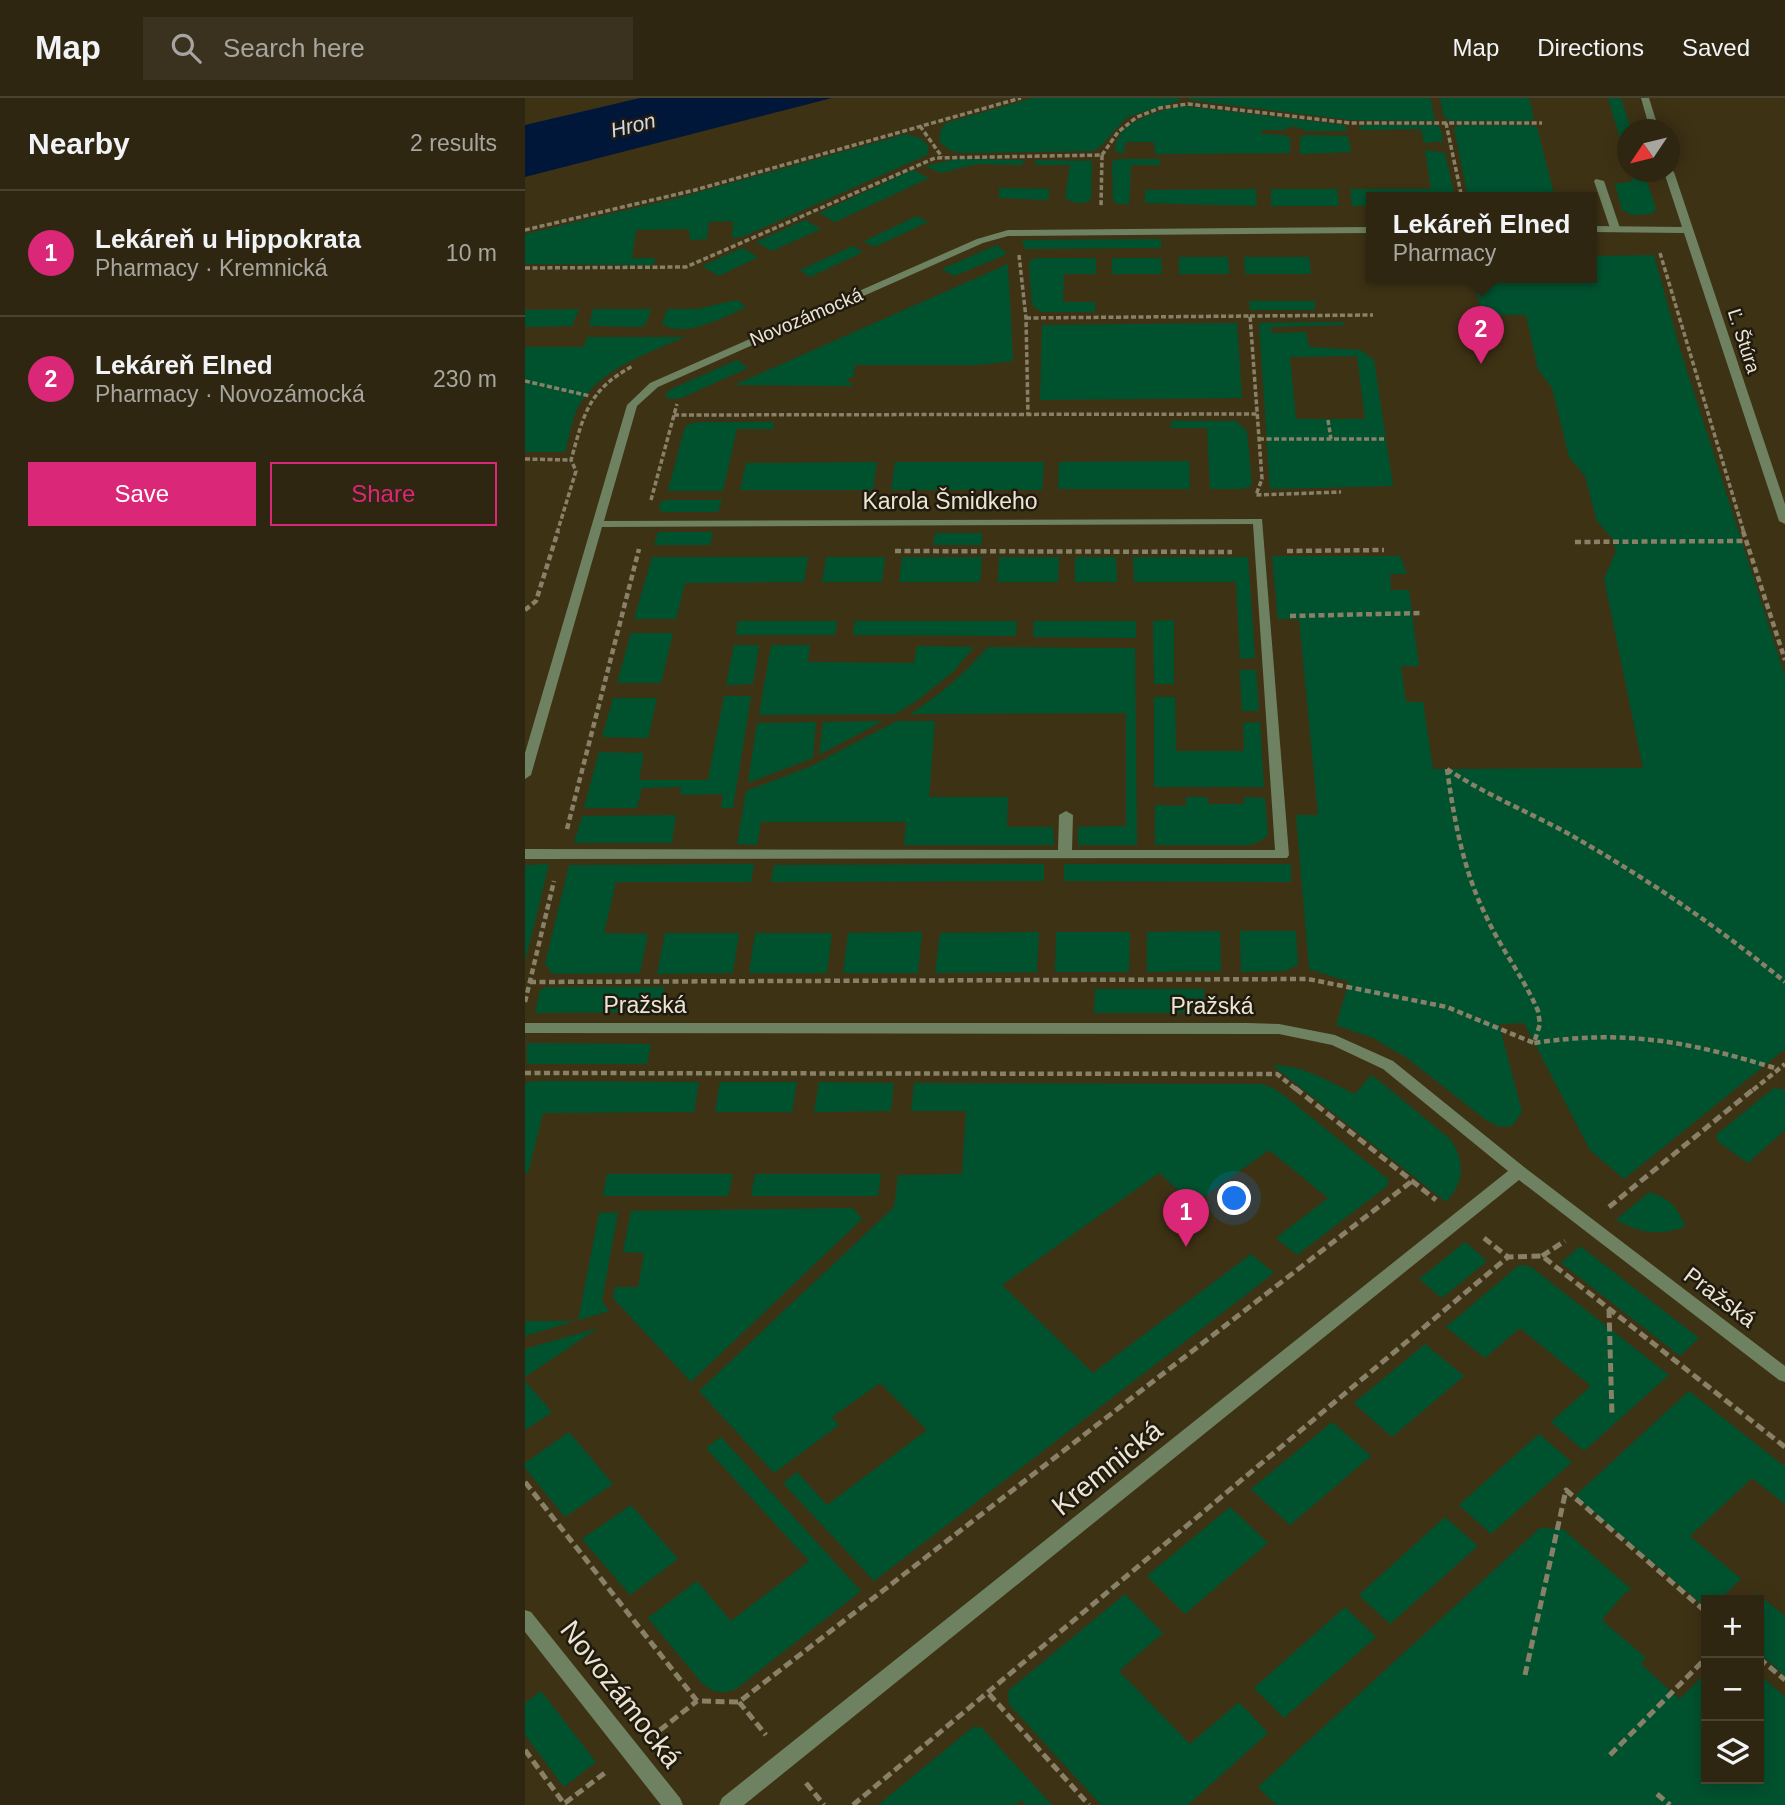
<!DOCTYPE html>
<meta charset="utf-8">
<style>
body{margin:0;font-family:Arial,sans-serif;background:#3a321e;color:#f1f3f6}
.controls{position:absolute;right:21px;bottom:21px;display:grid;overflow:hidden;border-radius:0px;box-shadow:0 4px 18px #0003}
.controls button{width:63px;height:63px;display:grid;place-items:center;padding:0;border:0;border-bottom:2px solid #494330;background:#2e2610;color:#f1f3f6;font:35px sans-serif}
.compass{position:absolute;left:1092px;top:21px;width:63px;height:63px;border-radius:50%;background:#2e2610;box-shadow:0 4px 18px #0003;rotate:235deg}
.you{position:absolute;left:710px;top:1101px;width:24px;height:24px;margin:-18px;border:5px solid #fff;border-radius:50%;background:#1a73e8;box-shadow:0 0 0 10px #1a73e833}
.badge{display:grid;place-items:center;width:46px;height:46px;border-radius:50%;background:#db2777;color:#fff;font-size:23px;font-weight:700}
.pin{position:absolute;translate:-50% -58px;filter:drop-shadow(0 2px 4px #0008)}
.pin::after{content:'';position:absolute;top:37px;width:24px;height:21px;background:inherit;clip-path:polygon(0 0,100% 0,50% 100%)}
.popup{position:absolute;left:841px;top:94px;width:231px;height:91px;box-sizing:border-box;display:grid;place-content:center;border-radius:0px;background:#2e2610;filter:drop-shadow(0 2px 5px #0005);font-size:23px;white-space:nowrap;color:#a7a59f}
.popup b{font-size:26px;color:#f1f3f6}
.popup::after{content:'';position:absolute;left:50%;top:100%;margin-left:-14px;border:14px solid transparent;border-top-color:#2e2610}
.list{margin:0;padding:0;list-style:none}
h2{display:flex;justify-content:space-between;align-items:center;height:91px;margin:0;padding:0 28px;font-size:30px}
h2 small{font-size:23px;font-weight:400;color:#a7a59f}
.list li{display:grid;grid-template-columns:46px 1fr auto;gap:21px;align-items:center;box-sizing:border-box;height:126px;padding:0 28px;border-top:2px solid #494330}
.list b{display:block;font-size:26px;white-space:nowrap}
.list p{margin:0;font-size:23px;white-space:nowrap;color:#a7a59f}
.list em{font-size:23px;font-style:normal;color:#a7a59f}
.actions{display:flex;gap:14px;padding:21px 28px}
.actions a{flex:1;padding:16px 0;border:2px solid #db2777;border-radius:0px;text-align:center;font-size:24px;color:#db2777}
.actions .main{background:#db2777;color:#fff}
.icon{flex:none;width:38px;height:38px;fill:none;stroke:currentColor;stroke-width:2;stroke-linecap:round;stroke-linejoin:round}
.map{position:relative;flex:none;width:1260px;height:1707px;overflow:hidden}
header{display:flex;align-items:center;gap:42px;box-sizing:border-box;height:98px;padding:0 35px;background:#2e2610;border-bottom:2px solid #494330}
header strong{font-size:33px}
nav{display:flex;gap:38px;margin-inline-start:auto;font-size:24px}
.search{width:490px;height:63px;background:#3a321e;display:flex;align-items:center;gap:18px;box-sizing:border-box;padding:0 24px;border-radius:0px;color:#a7a59f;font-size:26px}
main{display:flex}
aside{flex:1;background:#2e2610}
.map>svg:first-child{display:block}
.green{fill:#00522f;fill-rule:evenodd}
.water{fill:#011739}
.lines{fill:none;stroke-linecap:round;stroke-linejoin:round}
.path-far2{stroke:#898068;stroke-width:3.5;stroke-dasharray:5 2.5;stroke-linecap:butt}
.path-far1{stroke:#898068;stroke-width:4.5;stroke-dasharray:6 3.5;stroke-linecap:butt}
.path{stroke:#898068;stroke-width:5;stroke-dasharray:9 4.5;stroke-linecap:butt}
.lane{fill:#6e8261;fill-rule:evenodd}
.street{fill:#6e8261;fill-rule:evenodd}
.labels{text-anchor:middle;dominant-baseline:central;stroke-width:5;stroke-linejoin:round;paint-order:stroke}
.far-street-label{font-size:19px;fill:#ece5d4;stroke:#201b0e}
.far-water-label{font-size:21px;font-style:italic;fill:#cddaed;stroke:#201b0e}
.street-label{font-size:23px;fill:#ece5d4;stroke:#201b0e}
.near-street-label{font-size:28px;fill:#ece5d4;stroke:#201b0e}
</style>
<header>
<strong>Map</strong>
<div class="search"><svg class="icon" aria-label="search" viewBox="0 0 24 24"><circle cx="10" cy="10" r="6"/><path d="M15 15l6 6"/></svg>Search here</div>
<nav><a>Map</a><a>Directions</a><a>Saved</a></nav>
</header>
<main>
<aside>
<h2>Nearby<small>2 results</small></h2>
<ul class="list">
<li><span class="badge">1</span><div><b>Lekáreň u Hippokrata</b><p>Pharmacy · Kremnická</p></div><em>10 m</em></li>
<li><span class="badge">2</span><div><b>Lekáreň Elned</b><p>Pharmacy · Novozámocká</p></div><em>230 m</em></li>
</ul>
<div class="actions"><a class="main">Save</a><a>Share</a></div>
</aside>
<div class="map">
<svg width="1260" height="1707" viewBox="0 0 1260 1707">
<rect width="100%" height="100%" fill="#3e3215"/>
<g class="green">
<polygon points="508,0 654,0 654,3 602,19 574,50 568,53 437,55 424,52 414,43 416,31 421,25"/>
<polygon points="664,0 905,0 910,23 825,22 665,2"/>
<polygon points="915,0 1004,0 1009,20 1005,23 926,23 919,19"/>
<polygon points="1083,0 1096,0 1106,31 1102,32 1102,64"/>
<path d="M 659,8 L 820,27 L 822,33 L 782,33 L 769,28 L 758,32 L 736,32 L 737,36 L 758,37 L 765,40 L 765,55 L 630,56 L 629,44 L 601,44 L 598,56 L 590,53 C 589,24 635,12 659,8 Z"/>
<polygon points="840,27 910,27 915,29 918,43 899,45 896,31 838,32 833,30"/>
<polygon points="934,27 1004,27 1012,29 1030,100 943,100 929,30"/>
<polygon points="381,36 397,41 404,49 402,57 217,139 207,140 208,123 184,124 182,141 165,142 164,131 111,132 107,160 130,160 129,167 0,166 0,136 153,100"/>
<polygon points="781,37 823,38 826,54 775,56 775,40"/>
<polygon points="900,52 920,55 930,100 846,100 846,108 827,108 825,91 906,91"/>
<polygon points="432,61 498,62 498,67 452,66 416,75 400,68"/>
<polygon points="593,61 635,61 635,67 606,67 604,106 593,106 588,103 587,64"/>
<path d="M 511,62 L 567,63 L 566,101 C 559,107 546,106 540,99 L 545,67 L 510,67 Z"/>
<polygon points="388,72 404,80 310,124 294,115"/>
<polygon points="1106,74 1119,74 1131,111 1127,116 1107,117 1097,112 1090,86 1108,83"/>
<polygon points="474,90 524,91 524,100 519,102 474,100"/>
<polygon points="731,91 732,108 620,105 620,92"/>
<polygon points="746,91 812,91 814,108 746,108"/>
<polygon points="392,118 403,124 349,149 339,143"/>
<polygon points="280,122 296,131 247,153 231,144"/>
<polygon points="636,141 636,150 500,151 497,142"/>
<polygon points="472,147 482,156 429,178 417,171"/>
<polygon points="328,148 338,154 285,179 275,172"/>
<polygon points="217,150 233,159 194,178 177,168"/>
<polygon points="1129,157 1155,251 1260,578 1260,951 1099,1081 1065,1052 999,925 974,926 997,1014 987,1028 975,1029 961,1022 882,960 848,940 811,927 824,884 784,871 771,717 793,717 774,521 753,521 747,458 875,458 882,476 865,476 866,492 884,492 894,568 876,568 881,604 898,604 908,671 1118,670 1079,481 1091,453 1087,440 1072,423 1060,378 1044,359 1027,290 1013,271 1001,217 957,217 948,180 1066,180 1066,158"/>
<polygon points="654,159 703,159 704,176 654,176"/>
<polygon points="719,159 784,159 786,176 720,176"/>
<polygon points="510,160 571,160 571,176 539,176 538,204 570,204 570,214 516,214 507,207 504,164"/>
<polygon points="587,160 636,160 637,176 587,176"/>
<polygon points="483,166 488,263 451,267 330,267 328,280 323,280 322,284 327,285 327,288 209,287"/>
<path d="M 212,202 L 221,209 C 200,219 159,241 137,226 L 142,211 L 172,211 Z"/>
<polygon points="724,203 790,203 790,212 725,212"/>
<polygon points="54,211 47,228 0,229 0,212"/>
<polygon points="68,211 126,211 121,226 116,229 64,228"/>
<path d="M 820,224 L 819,227 L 745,229 L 747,235 L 781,234 L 784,249 L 836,252 L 849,262 L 868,388 L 745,391 L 734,225 ZM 832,258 L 840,321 L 771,321 L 765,259 Z"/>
<polygon points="712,225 717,300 515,302 517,227"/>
<path d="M 62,239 L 160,239 C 121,256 73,271 52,311 C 46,324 44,340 40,354 L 0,354 L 0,249 L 59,249 Z"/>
<polygon points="212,262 223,270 156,300 146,301 140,298 144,292"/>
<polygon points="646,323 711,323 722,333 727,387 718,391 685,391 682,330 646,330"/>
<polygon points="173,324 249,324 248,331 212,331 198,393 143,393 159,332 162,327"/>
<polygon points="664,363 665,391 533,391 534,364"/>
<polygon points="352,364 348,392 215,392 221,365"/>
<polygon points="370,364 519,364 517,392 366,392"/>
<polygon points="141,402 197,402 193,414 138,414 134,411 135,405"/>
<polygon points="133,434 188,434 185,447 129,447"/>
<polygon points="410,435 457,435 457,447 408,447"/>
<polygon points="127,459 283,459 279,484 160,485 151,521 109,521"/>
<polygon points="301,459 360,459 357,484 297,484"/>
<polygon points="377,459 457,459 455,484 374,484"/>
<polygon points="474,459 534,459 533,484 473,484"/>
<polygon points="550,459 591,459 592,484 550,484"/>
<polygon points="608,459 723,459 730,560 715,561 711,484 609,484"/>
<polygon points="649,522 649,586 629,586 628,523"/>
<polygon points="213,523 312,523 310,537 211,537"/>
<polygon points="330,523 492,523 491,538 328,537"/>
<polygon points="509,523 611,523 611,540 508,539"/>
<polygon points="106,535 148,535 136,585 92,585"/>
<polygon points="209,547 234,547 228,586 201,587"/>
<polygon points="246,547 285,547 283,564 389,565 392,548 449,549 429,573 393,602 370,616 234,617"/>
<path d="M 463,549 L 610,550 L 612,747 L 553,747 L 553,729 L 601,728 L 601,615 L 385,616 C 415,598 439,575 463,549 Z"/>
<polygon points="715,572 731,572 734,613 717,613"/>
<polygon points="199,598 226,598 208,710 196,710 198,696 156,697 156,689 117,690 112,710 59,710 74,654 119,655 114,682 183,682"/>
<polygon points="629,599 650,599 651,653 719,653 718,625 735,624 739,689 629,689"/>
<polygon points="88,600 132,600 123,640 77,639"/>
<polygon points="358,623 294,657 298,624"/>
<polygon points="372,623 410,623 404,699 483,699 482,729 528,729 529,747 379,747 381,724 236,724 232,747 212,746 221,693 284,669"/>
<polygon points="291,624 288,660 223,685 232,625"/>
<polygon points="661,699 682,699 683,706 719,706 719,699 740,700 743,737 736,743 724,747 630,747 630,707 661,708"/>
<polygon points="151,717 147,745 49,745 57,718"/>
<polygon points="24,766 0,864 0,767"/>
<polygon points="229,766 226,784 91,784 79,835 123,836 115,875 28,876 20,866 44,767"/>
<polygon points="519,766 519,783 246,784 249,767"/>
<polygon points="539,766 766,766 766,784 539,783"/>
<polygon points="695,833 696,873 622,874 622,834"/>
<polygon points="715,833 771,833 773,867 760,873 716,874"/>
<polygon points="397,834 393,875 318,875 323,835"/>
<polygon points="514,834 512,874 410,875 415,835"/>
<polygon points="531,834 605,834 604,874 530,874"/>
<polygon points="140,835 214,835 208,875 132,876"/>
<polygon points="230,835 307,835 302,875 224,875"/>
<polygon points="22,889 140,889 135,914 10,915 15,892"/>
<polygon points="570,891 679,891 679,915 569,915"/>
<polygon points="2,945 126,946 122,966 2,966"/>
<path d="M 747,967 C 777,967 803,983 830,996 L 846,977 L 857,985 L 926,1042 C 940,1065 940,1084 921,1104 Z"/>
<polygon points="11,983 174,984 169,1014 18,1015 3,1075 0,1075 0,985"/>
<polygon points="195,984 272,984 267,1014 190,1014"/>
<polygon points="294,984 369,985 366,1013 289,1014"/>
<polygon points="389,985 737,986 748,990 761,999 864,1082 862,1088 772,1157 751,1140 803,1100 744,1052 669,1106 634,1075 477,1187 568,1275 726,1156 749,1175 349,1483 258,1385 272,1374 302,1407 402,1332 355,1285 307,1319 314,1327 249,1375 174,1293 369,1109 373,1077 437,1076 441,1013 386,1013"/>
<polygon points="1249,990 1260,992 1260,1032 1223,1065 1192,1043 1192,1036"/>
<polygon points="82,1076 208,1076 203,1098 78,1098"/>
<polygon points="230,1076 356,1076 353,1098 226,1098"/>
<path d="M 1124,1094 C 1145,1101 1153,1109 1160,1129 C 1134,1138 1114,1135 1091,1122 Z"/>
<polygon points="328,1110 337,1121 166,1284 88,1200 90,1189 113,1189 119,1155 98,1154 106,1113"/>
<polygon points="93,1114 77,1203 84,1213 0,1238 0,1223 53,1223 74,1115"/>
<polygon points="940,1144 960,1161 961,1164 917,1200 894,1181"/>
<polygon points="1055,1148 1174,1240 1155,1258 1036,1165"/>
<polygon points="999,1167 1006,1169 1144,1277 1059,1353 1026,1324 1066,1288 995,1230 960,1260 921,1229 993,1168"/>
<polygon points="73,1230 0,1279 0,1251"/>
<polygon points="900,1246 939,1278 867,1339 829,1305"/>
<polygon points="0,1283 27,1314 0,1332"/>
<polygon points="1164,1293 1260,1369 1260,1406 1227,1380 1165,1438 1216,1481 1194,1502 1181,1502 1181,1510 1050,1398"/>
<polygon points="807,1324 846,1358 765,1427 726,1391"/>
<polygon points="44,1334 88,1386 40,1419 0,1370 0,1365"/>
<polygon points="1014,1336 1047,1364 966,1436 934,1407"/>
<path d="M 196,1339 L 336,1493 L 211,1591 C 196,1597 187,1594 176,1584 L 123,1520 L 172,1483 L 206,1523 L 284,1463 L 181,1350 Z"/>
<polygon points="106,1407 153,1461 105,1497 57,1441"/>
<polygon points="705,1409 743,1445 660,1516 622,1478"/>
<polygon points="920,1419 953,1448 865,1526 834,1497"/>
<polygon points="1015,1430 1038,1431 1107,1492 1102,1493 1078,1520 1080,1525 1121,1560 1116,1566 1150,1597 1155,1601 1181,1574 1181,1681 1234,1681 1234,1576 1260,1599 1260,1707 751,1707 733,1689"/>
<polygon points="1232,1495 1260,1518 1260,1578 1234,1555 1234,1502 1224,1502"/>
<polygon points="600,1496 638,1535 594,1573 665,1646 714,1604 743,1635 663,1707 576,1707 484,1606 483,1593"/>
<polygon points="820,1509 851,1539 759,1620 729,1590"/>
<polygon points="16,1593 71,1664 39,1689 0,1637 0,1605"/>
<polygon points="448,1629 456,1629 527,1707 501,1707 496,1702 491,1707 353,1707"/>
</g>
<polygon class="water" points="115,0 307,0 0,79 0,27"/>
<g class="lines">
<g class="path-far2">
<polyline points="921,25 937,100"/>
<polyline points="395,28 417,59"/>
<polyline points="577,57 593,34 612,19 635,10 663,6 825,25 1017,25"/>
<polyline points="0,132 170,92 496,0"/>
<polyline points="1135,155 1219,435"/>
<polyline points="494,157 501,220 503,317"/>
<polyline points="0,170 161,169 410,60 577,57 576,109"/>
<polyline points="725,218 848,217"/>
<polyline points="501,220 725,218 737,381 731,397 816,394"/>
<polyline points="0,283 65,298"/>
<polyline points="149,317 732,316"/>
<polyline points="803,322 806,341"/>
<polyline points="734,341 860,341"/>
<polyline points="0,361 46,362"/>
<polyline points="126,402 152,306"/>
<path d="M 32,435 L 51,373 L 46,362 C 59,316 63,292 108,268"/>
</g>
<g class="path-far1">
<polyline points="1218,433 1260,562"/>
<polyline points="1050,444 1220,443"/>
<polyline points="370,453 707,454"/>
<polyline points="762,453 859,452"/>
<polyline points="0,512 11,503 33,433"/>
<polyline points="765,518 898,515"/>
<path d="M 922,671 C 929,721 938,772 961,818 C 976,851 999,880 1013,913 L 1015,926 L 1009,945 C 1102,931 1165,944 1253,971"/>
<path d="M 922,671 C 961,697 1004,714 1044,736 C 1121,780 1192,828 1260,884"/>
<polyline points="42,731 114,451"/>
<polyline points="5,884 783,881 922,909 1009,945"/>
<polyline points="0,904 29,783"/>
<polyline points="0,975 752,976 772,992"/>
<polyline points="1228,992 1260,966"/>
</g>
<g class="path">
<polyline points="770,990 911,1102"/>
<polyline points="1084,1109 1230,990"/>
<polyline points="959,1140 983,1159"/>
<polyline points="1017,1158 1040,1143"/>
<polyline points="1084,1211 1087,1319"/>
<polyline points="0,1384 172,1603 214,1604 887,1083"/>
<polyline points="1234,1560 1260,1582"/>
<polyline points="1000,1577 1041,1392 1181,1514"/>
<polyline points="464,1596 564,1707"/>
<polyline points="214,1604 241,1637"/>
<polyline points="135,1632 172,1603"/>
<polyline points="0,1652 40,1707"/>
<polyline points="1085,1657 1181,1560"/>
<polyline points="281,1685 299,1707"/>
<polyline points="1132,1696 1145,1707"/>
<polyline points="40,1705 81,1674"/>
<polyline points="328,1707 983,1159 1017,1158 1260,1349"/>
</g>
<polygon class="lane" points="1071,81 1079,83 1095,130 1093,132 1085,130 1069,83"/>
<g class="street">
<polygon points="1116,0 1124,0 1134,32 1125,32"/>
<polygon points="1144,71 1149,74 1260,406 1260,426 1254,423 1159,135 1066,134 1066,128 1157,129 1139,74 1144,74"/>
<polygon points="846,129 846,135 483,138 458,145 133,289 112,308 79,423 737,421 764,757 762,760 0,761 0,751 533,752 534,717 541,713 548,717 547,752 750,752 728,426 77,429 6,677 0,681 0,655 102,307 125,285 452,141 483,132"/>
<polygon points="0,925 722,925 754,926 810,937 868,963 999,1069 1260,1268 1260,1284 1254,1282 994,1082 219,1707 194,1707 197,1700 983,1073 858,971 807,947 754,936 0,935"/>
<polygon points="0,1512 6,1514 155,1700 158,1707 136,1707 0,1534"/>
</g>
</g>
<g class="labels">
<g class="far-street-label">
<text transform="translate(281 219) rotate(-23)">Novozámocká</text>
<text transform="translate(1219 243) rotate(72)">Ľ. Štúra</text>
</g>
<g class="far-water-label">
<text transform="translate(108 27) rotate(-14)">Hron</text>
</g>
<g class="street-label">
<text x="425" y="403">Karola Šmidkeho</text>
<text x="120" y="907">Pražská</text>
<text x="687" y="908">Pražská</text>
<text transform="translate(1195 1199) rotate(37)">Pražská</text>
</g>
<g class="near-street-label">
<text transform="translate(582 1370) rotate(-39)">Kremnická</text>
<text transform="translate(96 1596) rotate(52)">Novozámocká</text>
</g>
</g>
</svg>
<div class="controls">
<button>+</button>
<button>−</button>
<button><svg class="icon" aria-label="layers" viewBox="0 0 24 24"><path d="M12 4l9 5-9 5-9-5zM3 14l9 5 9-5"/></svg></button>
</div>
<svg class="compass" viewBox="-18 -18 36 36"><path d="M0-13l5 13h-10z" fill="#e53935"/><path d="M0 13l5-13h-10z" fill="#a7a59f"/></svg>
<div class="you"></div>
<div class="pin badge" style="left:661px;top:1149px">1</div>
<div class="pin badge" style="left:956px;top:266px">2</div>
<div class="popup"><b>Lekáreň Elned</b>Pharmacy</div>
</div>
</main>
